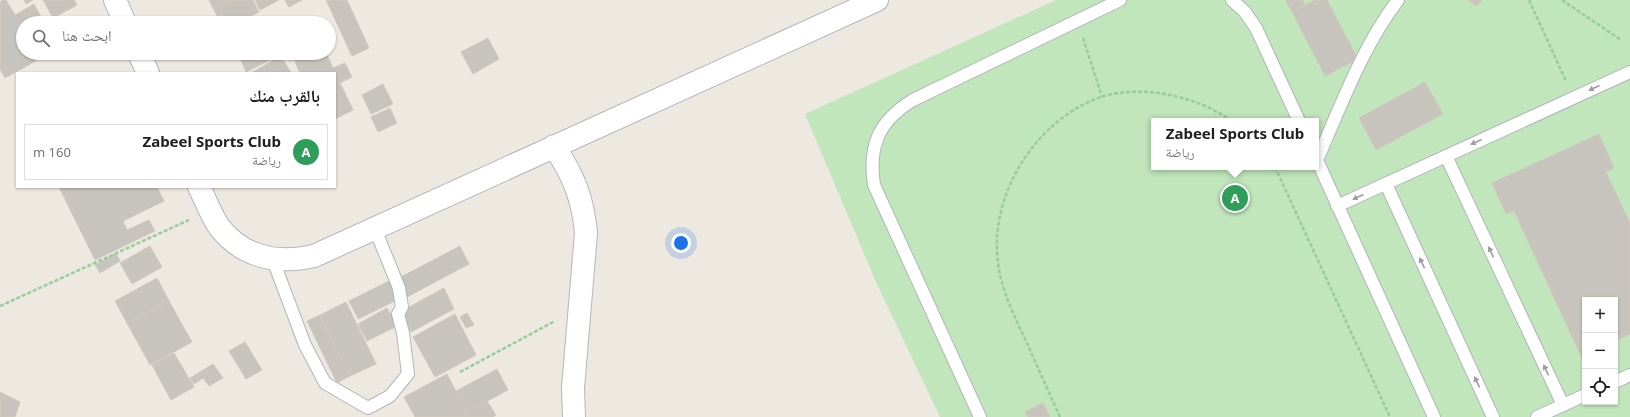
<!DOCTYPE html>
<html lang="ar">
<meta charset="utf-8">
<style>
body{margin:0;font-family:"Noto Sans","Noto Naskh Arabic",sans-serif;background:#f2f2f2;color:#202124;direction:rtl}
.controls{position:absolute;right:12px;bottom:12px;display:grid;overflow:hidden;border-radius:0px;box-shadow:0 1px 3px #0004}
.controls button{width:36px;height:36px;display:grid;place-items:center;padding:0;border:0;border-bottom:1px solid #e0e0e0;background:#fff;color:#202124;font:20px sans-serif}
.you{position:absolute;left:681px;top:243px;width:14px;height:14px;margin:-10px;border:3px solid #fff;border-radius:50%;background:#1a73e8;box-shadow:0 0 0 6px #1a73e833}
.badge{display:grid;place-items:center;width:26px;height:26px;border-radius:50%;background:#2563eb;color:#fff;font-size:13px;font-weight:700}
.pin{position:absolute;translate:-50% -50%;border:2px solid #fff;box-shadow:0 1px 4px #0006}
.popup{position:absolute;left:1151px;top:118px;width:168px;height:52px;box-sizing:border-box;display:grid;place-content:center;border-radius:0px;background:#fff;filter:drop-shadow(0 1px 3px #0005);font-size:13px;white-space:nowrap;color:#757577}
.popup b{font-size:15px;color:#202124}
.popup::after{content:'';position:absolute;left:50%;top:100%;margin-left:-8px;border:8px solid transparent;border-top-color:#fff}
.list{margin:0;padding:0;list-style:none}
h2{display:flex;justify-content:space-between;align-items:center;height:52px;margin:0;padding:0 16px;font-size:17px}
h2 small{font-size:13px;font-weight:400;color:#757577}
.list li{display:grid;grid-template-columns:26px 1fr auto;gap:12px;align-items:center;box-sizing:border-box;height:56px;margin:0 8px 8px;padding:0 8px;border:1px solid #e0e0e0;border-radius:0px}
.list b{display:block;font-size:15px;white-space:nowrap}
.list p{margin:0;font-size:13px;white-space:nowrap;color:#757577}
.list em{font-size:13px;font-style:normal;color:#757577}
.icon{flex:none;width:22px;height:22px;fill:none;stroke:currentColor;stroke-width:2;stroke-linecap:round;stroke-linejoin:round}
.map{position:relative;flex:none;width:1630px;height:417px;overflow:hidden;direction:ltr}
.search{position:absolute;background:#fff;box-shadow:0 1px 3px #0004;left:16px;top:16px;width:320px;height:44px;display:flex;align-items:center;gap:10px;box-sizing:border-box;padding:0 14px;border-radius:22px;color:#757577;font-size:15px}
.panel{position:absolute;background:#fff;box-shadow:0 1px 3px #0004;left:16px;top:72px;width:320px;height:116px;border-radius:0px;direction:rtl}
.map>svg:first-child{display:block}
.green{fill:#c1e6bb;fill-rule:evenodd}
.building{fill:#c7c3bd;stroke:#d1c9be}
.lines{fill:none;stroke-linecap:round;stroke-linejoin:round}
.lane-casing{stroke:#b1b5b9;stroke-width:14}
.secondary-casing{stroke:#b2b7bc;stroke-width:24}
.path{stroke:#97cc9e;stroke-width:2.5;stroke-dasharray:4 2;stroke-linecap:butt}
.lane{stroke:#fff;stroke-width:12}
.secondary{stroke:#fff;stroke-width:22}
.oneway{fill:#9b9ea1}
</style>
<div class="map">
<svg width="1630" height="417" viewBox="0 0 1630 417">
<rect width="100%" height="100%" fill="#ede8e0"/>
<path class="green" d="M 1056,0 L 1630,0 L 1630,417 L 940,417 L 876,282 L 805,114 ZM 1154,121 L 1316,121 L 1316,167 L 1154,167 ZM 1585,300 L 1615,300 L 1615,402 L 1585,402 Z"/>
<g class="building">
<polygon points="3,0 6,0 15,15 34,4 44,23 23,23 23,53 50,53 5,78 0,69 0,2"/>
<polygon points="24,0 33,0 26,4"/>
<polygon points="43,0 74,0 77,5 53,18"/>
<polygon points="209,0 229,0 213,8"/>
<polygon points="229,0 253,0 259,12 238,23 221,23 213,8"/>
<polygon points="255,0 279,0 260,10"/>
<polygon points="285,0 302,0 289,7"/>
<polygon points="326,0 347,0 369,48 352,56"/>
<polygon points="1285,0 1302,0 1305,5 1292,12"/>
<polygon points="1315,0 1327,0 1358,59 1325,76 1292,12"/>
<polygon points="1468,0 1482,0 1477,6"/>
<polygon points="329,31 333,41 329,43"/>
<polygon points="488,38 499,59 473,74 461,52"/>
<polygon points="238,53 267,53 270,60 246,72"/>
<polygon points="286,53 326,53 333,68 345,63 352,77 340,83 353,110 335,119 335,73 300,73 294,59 289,61"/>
<polygon points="281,56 291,73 251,73"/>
<polygon points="1425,82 1443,114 1376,150 1359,118"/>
<polygon points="383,84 393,104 371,114 362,95"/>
<polygon points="390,108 397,123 378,132 371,117"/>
<polygon points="1599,134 1614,168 1606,172 1630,223 1630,334 1615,341 1615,300 1585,300 1585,355 1581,356 1514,211 1506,214 1492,183"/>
<polygon points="59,187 157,187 164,201 123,221 127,230 149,220 155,231 95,260"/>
<polygon points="150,246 162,267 132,284 120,263"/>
<polygon points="460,246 469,264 407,297 397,279"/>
<polygon points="116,253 120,261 100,273 95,265"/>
<polygon points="157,278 169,301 127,323 115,301"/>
<polygon points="391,280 401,298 358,319 349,301"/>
<polygon points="444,288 454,309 411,332 400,312"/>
<polygon points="169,301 192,342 150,365 127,323"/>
<polygon points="346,302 376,364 350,376 320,315"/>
<polygon points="387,308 397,326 367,341 358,324"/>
<polygon points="467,313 474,325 466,328 460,317"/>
<polygon points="455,314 476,355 435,377 413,337"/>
<polygon points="320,315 350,376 337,383 307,321"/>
<polygon points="245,342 262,370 246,379 229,351"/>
<polygon points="174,353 194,387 171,400 152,365"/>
<polygon points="213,364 223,378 209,386 203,378 194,384 190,378"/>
<polygon points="497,369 508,390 467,412 456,391"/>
<polygon points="447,374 467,412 457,417 415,417 404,397"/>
<polygon points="0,392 20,402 15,417 0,417"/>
<polygon points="487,401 496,415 493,417 457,417"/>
<polygon points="1043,403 1050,417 1028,417 1025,412"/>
</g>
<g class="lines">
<g class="lane-casing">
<g id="lane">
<polyline points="1232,0 1245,12 1256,28 1299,121"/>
<polyline points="1446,156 1563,405"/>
<polyline points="1316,158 1434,417"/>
<path d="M 1317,160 C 1341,106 1362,47 1398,0"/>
<polyline points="1386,184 1493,417"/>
<polyline points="1337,206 1630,72"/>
<polyline points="273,260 305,345 325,383 368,408 390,396 408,374 403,333 398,314 402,307 399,288 375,229"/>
<polyline points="1615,382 1630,375"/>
<path d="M 980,417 L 874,185 C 868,145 879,121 913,100 L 1120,0"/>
<polyline points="1537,417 1585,395"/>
</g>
</g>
<g class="secondary-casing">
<g id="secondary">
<polyline points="115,0 125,23"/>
<polyline points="139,53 148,73"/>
<path d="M 554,146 C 573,175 583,198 586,233 L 573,388 L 574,417"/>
<path d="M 199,187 C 206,200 211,216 220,228 C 244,258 278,264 314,256 L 877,0"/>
</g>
</g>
<g class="path">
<polyline points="1529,0 1566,81"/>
<polyline points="1562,0 1621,40"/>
<polyline points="1083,38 1102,97"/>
<polyline points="1275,167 1390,417"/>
<polyline points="0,306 189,220"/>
<polyline points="460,372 555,321"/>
<path d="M 1060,417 C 1048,391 1037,365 1025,339 C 1012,311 998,283 997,251 C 994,186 1040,118 1101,97 C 1140,84 1199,96 1231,121"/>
</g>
<use href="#lane" class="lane"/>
<use href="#secondary" class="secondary"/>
</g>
<defs><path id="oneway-solid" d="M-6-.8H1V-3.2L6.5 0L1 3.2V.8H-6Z"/></defs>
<g class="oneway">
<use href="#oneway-solid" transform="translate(1594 88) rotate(156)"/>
<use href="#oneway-solid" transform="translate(1476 142) rotate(156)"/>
<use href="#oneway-solid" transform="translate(1358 197) rotate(156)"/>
<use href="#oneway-solid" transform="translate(1491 252) rotate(-115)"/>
<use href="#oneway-solid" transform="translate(1422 263) rotate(-115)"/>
<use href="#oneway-solid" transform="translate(1546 370) rotate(-115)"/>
<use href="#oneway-solid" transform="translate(1477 382) rotate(-115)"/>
</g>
</svg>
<div class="controls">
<button>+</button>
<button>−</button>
<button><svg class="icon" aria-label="locate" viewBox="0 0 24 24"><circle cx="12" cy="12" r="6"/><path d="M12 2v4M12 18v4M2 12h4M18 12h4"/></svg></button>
</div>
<div class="you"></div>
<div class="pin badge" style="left:1235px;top:198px;background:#2e9e5b">A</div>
<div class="popup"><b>Zabeel Sports Club</b>رياضة</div>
<div class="search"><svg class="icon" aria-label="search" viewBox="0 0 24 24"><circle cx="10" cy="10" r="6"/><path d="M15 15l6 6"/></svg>ابحث هنا</div>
<section class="panel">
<h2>بالقرب منك<small></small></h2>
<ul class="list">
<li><span class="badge" style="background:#2e9e5b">A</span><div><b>Zabeel Sports Club</b><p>رياضة</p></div><em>160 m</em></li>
</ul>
</section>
</div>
